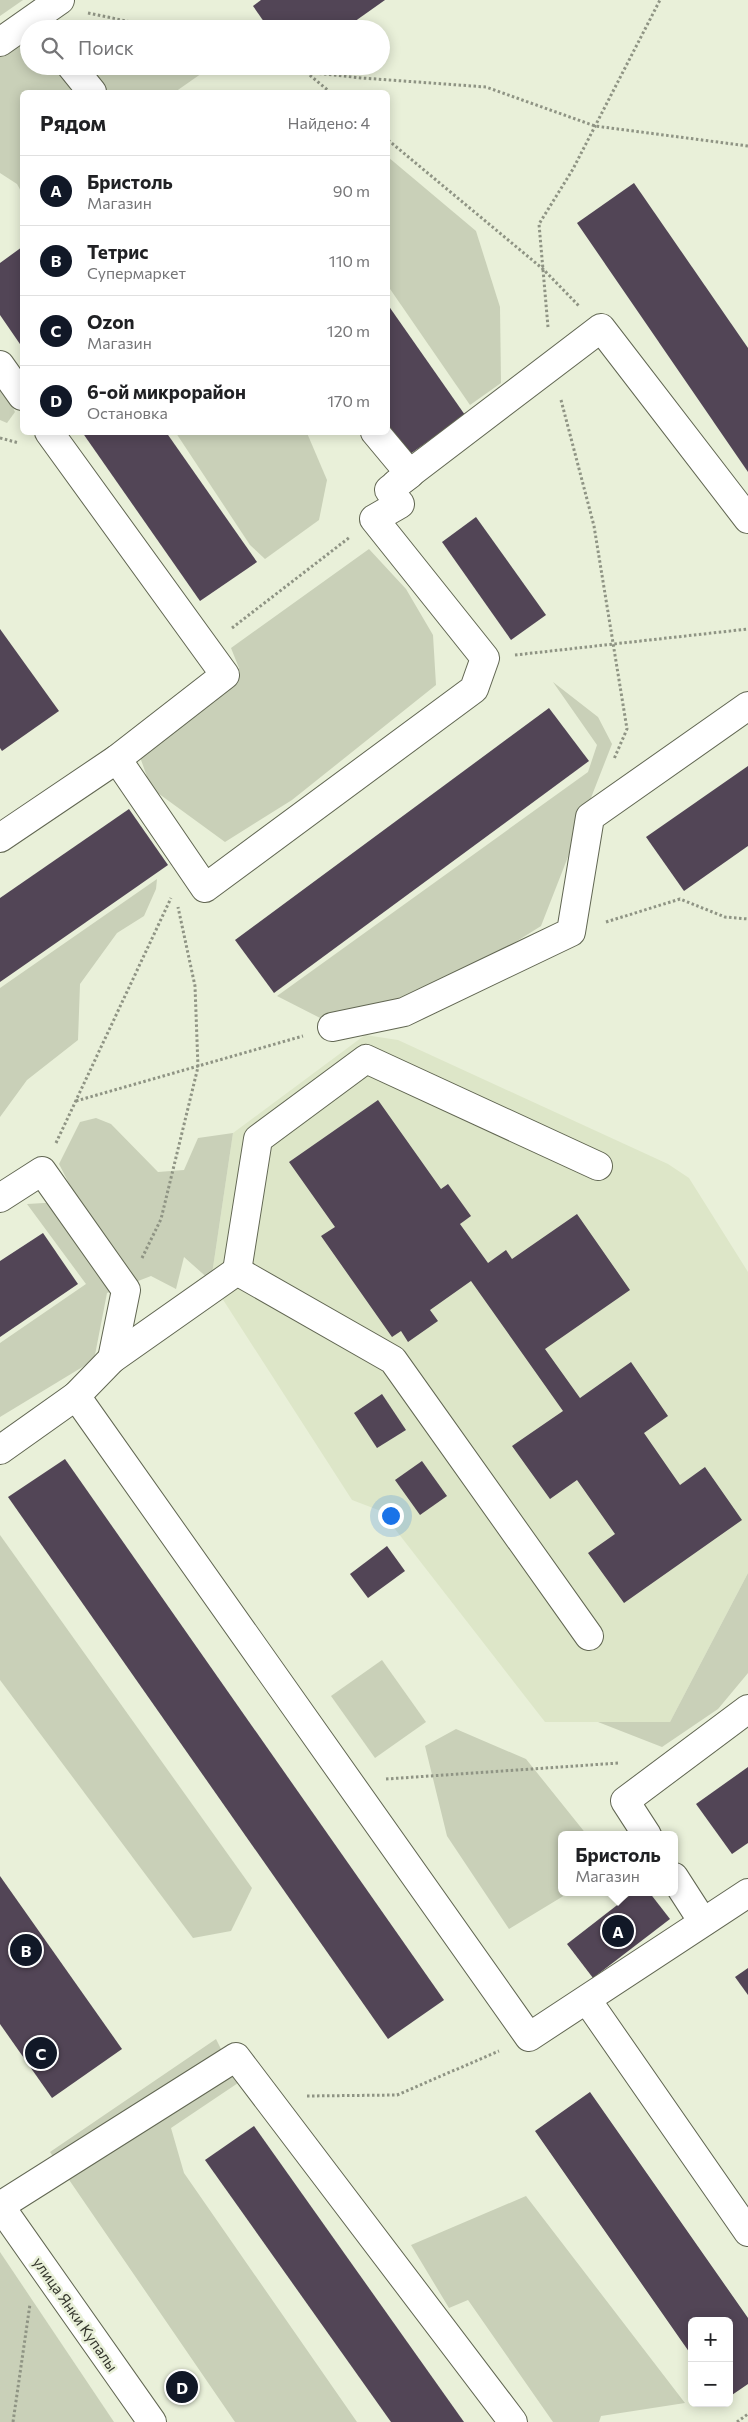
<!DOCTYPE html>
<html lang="ru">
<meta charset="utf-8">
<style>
body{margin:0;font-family:Commissioner,sans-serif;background:#f6f6f6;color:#202124}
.controls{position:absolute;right:15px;bottom:15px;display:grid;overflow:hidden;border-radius:8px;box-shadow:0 2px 12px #0003}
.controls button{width:45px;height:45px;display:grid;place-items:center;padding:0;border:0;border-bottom:1px solid #e0e0e0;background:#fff;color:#202124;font:25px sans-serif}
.you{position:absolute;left:390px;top:1515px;width:18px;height:18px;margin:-12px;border:4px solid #fff;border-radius:50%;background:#1a73e8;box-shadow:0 0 0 8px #1a73e833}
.badge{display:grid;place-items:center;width:32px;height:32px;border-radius:50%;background:#111827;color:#fff;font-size:16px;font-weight:700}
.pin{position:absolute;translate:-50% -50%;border:2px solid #fff;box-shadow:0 1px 5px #0006}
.popup{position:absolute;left:558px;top:1831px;width:120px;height:65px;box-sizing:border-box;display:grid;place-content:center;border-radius:8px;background:#fff;filter:drop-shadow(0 1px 4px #0005);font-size:16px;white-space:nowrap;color:#757577}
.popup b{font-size:19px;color:#202124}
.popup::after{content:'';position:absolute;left:50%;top:100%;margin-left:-10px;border:10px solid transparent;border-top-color:#fff}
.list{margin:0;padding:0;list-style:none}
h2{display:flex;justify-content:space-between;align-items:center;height:65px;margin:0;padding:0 20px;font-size:21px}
h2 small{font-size:16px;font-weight:400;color:#757577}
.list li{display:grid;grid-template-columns:32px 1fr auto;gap:15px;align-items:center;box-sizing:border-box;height:70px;padding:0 20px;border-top:1px solid #e0e0e0}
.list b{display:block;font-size:19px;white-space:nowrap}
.list p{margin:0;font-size:16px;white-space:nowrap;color:#757577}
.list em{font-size:16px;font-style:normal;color:#757577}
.icon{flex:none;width:28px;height:28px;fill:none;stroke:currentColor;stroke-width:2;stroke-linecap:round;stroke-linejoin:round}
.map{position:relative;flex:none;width:748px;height:2422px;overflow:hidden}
.search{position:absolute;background:#fff;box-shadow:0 2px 12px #0003;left:20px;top:20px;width:370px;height:55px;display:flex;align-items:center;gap:12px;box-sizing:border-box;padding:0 18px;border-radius:28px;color:#757577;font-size:19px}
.panel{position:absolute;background:#fff;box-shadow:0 2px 12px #0003;left:20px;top:90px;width:370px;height:345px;border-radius:8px}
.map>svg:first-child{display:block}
.built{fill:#dde6c8}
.green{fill:#c9d0b8}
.building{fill:#524556}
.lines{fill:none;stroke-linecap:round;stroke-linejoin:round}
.minor-casing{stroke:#616652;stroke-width:30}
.path{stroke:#8f9484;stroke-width:3;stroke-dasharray:2.5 2.5;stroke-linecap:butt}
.minor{stroke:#fff;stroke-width:28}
.labels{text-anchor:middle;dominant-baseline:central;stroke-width:5;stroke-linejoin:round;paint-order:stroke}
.street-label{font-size:15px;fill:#33352c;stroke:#e9f0d9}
</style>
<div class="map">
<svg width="748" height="2422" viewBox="0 0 748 2422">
<rect width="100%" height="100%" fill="#e9f0d9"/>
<polygon class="built" points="365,1035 398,1040 668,1164 689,1178 748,1272 748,1573 670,1722 545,1722 381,1511 352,1500 211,1281 233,1133"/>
<g class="green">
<polygon points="0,0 23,0 0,16"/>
<polygon points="29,38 29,66 52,66 73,92 22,92 22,193 17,184 0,173 0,55"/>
<polygon points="94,66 202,66 205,71 175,92 103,92 88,72"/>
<polygon points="388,157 476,231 500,307 501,383 470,405 388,286"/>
<polygon points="0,382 15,412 7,423 0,420"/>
<polygon points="176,433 307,433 327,480 319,520 265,559 250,545"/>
<polygon points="369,549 406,589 433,635 436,685 292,800 225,842 151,788 140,757 239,668 231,648"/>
<polygon points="553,682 598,717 612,744 541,926 436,992 326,1021 277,996 588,772 597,745"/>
<polygon points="157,879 156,889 144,916 117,933 80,984 78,1040 27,1080 0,1117 0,988"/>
<polygon points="96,1118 111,1124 158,1172 184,1170 198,1138 233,1133 211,1281 184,1257 176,1289 151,1276 107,1293 94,1360 0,1417 0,1343 86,1284 27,1204 78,1201 59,1164 80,1122"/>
<polygon points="0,1535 252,1888 231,1931 193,1938 0,1680"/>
<polygon points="748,1573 748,1673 718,1709 662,1747 598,1722 670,1722"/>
<polygon points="382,1660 426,1722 375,1758 331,1696"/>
<polygon points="456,1729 526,1759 587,1835 562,1835 562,1892 570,1892 509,1929 447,1836 425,1746"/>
<polygon points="216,2039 238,2083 171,2128 184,2173 357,2422 235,2422 50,2152"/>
<polygon points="526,2196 685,2403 601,2416 599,2422 553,2422 468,2300 449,2308 411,2245"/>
<polygon points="0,2252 114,2422 0,2422"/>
</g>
<g class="building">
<polygon points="261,0 385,0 344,29 269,29 253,6"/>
<polygon points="634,183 748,348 748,472 577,223"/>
<polygon points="22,247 22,347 0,315 0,263"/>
<polygon points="388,305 465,415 406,457 388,431"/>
<polygon points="82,432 166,432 257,562 200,601"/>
<polygon points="476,517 546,615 511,640 442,542"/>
<polygon points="0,629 59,711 2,751 0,748"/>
<polygon points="549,708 589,761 274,993 235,940"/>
<polygon points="748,766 748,846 684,891 646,837"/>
<polygon points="129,809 168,865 0,982 0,898"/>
<polygon points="378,1100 441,1189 448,1184 471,1216 460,1224 488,1263 506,1250 512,1259 577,1214 630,1290 545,1349 580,1398 631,1362 668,1416 644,1433 680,1485 705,1467 742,1520 624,1603 588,1553 615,1534 577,1480 550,1499 512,1446 563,1411 471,1281 430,1310 438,1321 408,1342 401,1331 392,1337 321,1236 335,1227 289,1162"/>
<polygon points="43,1233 78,1284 0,1337 0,1261"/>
<polygon points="382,1394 406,1430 377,1448 354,1413"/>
<polygon points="65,1459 444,2000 388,2039 8,1497"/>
<polygon points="422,1461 447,1496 420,1515 395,1480"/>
<polygon points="387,1546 405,1571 368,1598 350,1574"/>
<polygon points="748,1767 748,1843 732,1854 696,1804"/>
<polygon points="0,1876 122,2049 52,2098 0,2024"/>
<polygon points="634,1892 649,1892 670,1919 593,1978 567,1944"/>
<polygon points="748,1968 748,1995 735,1977"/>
<polygon points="590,2092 748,2318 748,2384 729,2397 729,2321 692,2321 692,2356 535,2131"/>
<polygon points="254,2126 464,2422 391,2422 205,2160"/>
</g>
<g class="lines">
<g class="minor-casing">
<g id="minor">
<polyline points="0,42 60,0"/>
<polyline points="71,66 92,92"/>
<polyline points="0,365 22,396"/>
<polyline points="49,432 225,675 117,759"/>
<polyline points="396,484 601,328 748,519"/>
<polyline points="0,838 117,759 205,888 474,689 485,658 374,519 400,504 389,490 410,474 375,432"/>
<polyline points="332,1027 404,1012 571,932 590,817 748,706"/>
<polyline points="0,1198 42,1171 126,1290 112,1359"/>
<polyline points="237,1271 258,1139 366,1059 598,1166"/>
<polyline points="76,1396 112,1359 237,1271 393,1360 589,1636"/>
<polyline points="0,1450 76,1396 529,2037 748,1893"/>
<polyline points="647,1835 625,1801 748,1709"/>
<polyline points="674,1877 703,1922"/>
<polyline points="587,2000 748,2232"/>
<polyline points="152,2422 0,2206 236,2057 513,2422"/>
</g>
</g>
<g class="path">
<polyline points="88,13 165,29"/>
<polyline points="285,66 305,72 362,78 486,87 595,126 748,146"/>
<polyline points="306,72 330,92"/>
<polyline points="388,140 543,269 579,306"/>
<polyline points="548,327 539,224 573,169 660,0"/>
<polyline points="561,400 594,526 627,729 614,759"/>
<polyline points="0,438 19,443"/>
<polyline points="232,628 350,537"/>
<polyline points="515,655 748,629"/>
<polyline points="606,922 680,899 725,917 748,919"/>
<polyline points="76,1101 303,1036"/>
<polyline points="56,1143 171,898"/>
<polyline points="142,1258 161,1219 198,1067 195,986 178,907"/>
<polyline points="386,1779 619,1763"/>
<polyline points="307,2096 397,2095 499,2051"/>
<polyline points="13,2422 30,2304"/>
<polyline points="737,2422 748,2414"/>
</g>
<use href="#minor" class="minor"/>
</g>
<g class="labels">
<g class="street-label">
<text transform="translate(76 2314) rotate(55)">улица Янки Купалы</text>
</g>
</g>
</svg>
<div class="controls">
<button>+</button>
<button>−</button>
</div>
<div class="you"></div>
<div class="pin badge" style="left:618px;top:1931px">A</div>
<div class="popup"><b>Бристоль</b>Магазин</div>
<div class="pin badge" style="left:26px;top:1950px">B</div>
<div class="pin badge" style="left:41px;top:2053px">C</div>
<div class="pin badge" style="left:182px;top:2387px">D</div>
<div class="search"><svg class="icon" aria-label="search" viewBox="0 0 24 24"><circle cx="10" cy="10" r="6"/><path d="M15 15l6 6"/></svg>Поиск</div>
<section class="panel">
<h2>Рядом<small>Найдено: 4</small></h2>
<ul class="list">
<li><span class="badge">A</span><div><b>Бристоль</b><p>Магазин</p></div><em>90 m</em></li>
<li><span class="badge">B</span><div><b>Тетрис</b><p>Супермаркет</p></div><em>110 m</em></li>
<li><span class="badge">C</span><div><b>Ozon</b><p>Магазин</p></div><em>120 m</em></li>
<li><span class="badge">D</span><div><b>6-ой микрорайон</b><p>Остановка</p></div><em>170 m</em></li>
</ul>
</section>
</div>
